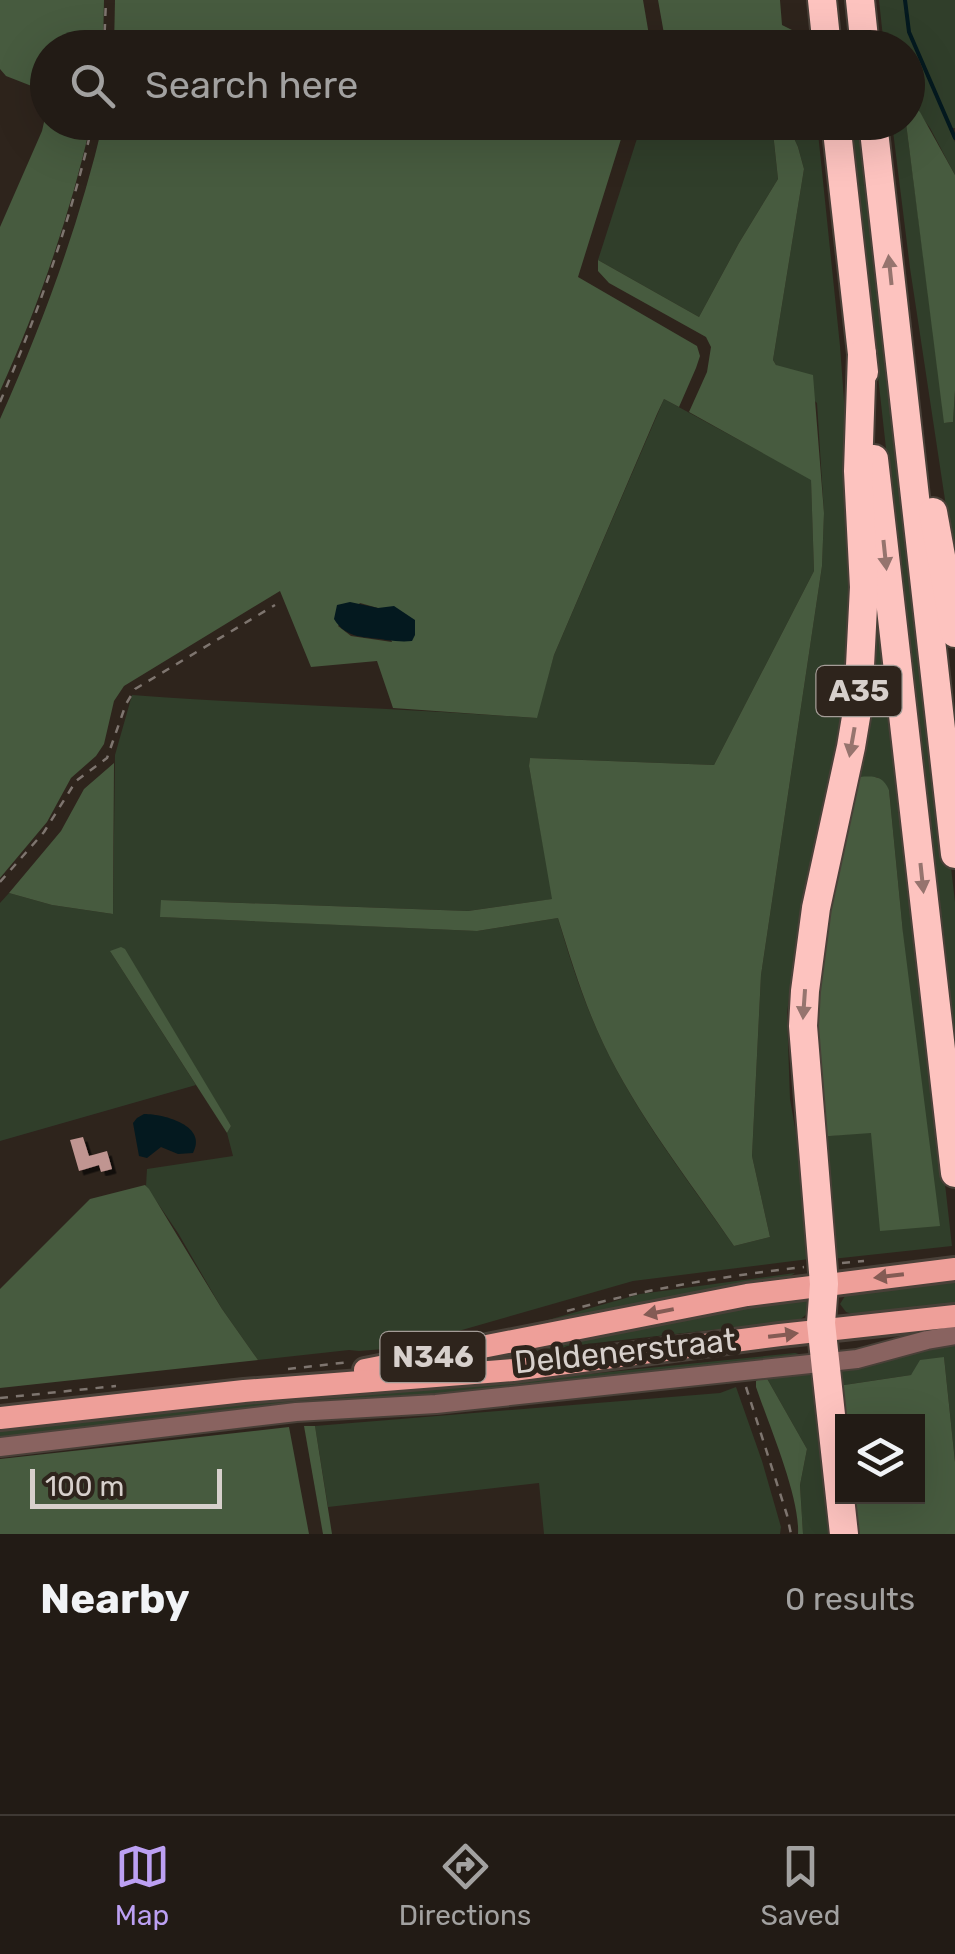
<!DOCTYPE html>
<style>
body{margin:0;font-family:Rubik,sans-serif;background:#2a241e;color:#f1f3f6}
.controls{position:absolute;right:30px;bottom:30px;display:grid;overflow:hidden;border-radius:0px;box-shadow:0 10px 40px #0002}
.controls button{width:90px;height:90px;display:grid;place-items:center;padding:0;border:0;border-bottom:2px solid #3f3934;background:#221b15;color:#f1f3f6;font:50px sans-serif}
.scale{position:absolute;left:30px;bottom:25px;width:192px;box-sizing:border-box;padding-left:10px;border:5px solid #d7d0cc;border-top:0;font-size:28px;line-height:35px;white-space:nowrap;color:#d7d0cc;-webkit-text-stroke:8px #2e241c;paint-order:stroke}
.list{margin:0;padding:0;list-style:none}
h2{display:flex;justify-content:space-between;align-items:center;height:130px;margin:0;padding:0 40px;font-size:42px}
h2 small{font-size:32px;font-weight:400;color:#a2a1a0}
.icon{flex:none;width:55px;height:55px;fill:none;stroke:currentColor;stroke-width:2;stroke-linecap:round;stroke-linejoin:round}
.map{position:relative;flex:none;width:955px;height:1534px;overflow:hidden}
.search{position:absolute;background:#221b15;box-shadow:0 10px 40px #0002;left:30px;right:30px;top:30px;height:110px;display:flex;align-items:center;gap:25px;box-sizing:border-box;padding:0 35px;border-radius:55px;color:#a2a1a0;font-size:38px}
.sheet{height:280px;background:#221b15}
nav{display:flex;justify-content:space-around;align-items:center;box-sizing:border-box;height:140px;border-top:2px solid #3f3934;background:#221b15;font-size:28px;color:#a2a1a0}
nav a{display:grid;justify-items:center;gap:5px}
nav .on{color:#bca0f2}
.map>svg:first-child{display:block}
.green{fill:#303e2a}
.forest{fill:#475b3f;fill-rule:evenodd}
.water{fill:#04191f}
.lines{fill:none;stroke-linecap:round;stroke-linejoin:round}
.stream{stroke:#04191f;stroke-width:4}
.building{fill:#c09591;filter:url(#shadow)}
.minor-casing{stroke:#494038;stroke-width:22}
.major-casing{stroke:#494038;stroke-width:28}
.highway-casing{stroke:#494038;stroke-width:32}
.path{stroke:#7e756f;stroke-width:2.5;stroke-dasharray:8 8;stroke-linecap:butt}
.minor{stroke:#896360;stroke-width:18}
.major{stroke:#ee9f99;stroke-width:22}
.highway{stroke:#fdc3bf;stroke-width:28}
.oneway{fill:#96746e}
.oneway2{fill:#845b54}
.labels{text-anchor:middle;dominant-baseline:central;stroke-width:10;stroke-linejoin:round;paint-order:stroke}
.shield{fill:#2e241c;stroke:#a49c97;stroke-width:2.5}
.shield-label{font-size:30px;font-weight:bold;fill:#d7d0cc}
.street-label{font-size:32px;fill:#d7d0cc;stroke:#2e241c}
</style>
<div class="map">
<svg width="955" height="1534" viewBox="0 0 955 1534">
<defs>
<filter id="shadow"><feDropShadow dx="4.5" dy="4.5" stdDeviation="0" flood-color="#0009"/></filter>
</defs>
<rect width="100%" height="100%" fill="#2e241c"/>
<g class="green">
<polygon points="879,0 955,0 955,128 949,128 955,142 955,175 930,128 915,107 908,107 908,48 884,47"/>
<polygon points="642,123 772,123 778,179 739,243 699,317 598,260"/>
<path d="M 787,123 L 817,123 L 840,346 L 849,469 L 851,687 L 817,863 L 795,954 L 787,1013 L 790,1099 L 807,1196 L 809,1259 L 633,1281 L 427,1340 L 384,1349 L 359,1351 L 349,1350 L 258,1360 L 222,1309 L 178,1233 L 146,1186 L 147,1169 L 233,1156 L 227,1133 L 231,1126 L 110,951 L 196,1085 L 0,1141 L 0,903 L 9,893 L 52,905 L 113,914 L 115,755 L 132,695 C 267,705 402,708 536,718 L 554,655 L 664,399 L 811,479 L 814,571 L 714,765 L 530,758 L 529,766 L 553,899 L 468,911 L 162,900 L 161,917 L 477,931 L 558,918 C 570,960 584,1003 603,1043 C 637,1115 688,1180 734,1246 L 770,1237 L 752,1156 L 761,975 L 822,566 L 824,513 L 817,403 L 776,365 L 773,360 L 804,169 L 798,147 Z"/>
<polygon points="850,123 864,123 955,902 955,1072"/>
<polygon points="892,123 906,123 945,423 953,422 955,390 955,566 910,268"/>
<polygon points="872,536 952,1246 832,1259 816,1137 871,1132 903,933 889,790 877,777 860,777 849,785"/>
<polygon points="795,1273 786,1279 474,1341 640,1294"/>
<polygon points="955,1281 955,1303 928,1306 867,1319 846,1312 840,1304 845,1296 852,1293"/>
<path d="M 809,1298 C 811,1309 809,1314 799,1320 L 587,1344 L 491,1360 L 488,1356 L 633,1321 Z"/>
<polygon points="955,1340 955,1462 944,1357 916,1370 911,1375 831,1387 830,1369"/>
<polygon points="795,1353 802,1355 805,1360 0,1441 0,1429 259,1401 540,1379"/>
<polygon points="810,1372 816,1402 830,1534 803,1534 800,1485 807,1449 765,1375"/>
<polygon points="736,1387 762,1461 781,1527 780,1534 544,1534 539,1483 328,1507 315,1426 720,1393"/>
</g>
<g class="forest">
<polygon points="0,0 104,0 103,47 48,48 47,92 6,76 0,69"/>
<polygon points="115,0 643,0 650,41 648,48 114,47"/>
<polygon points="658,0 780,0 782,25 794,31 795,47 678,48 666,45"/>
<polygon points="908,107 915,107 920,112 955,175 955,390 953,422 944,423 906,123"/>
<path d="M 47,109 L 48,122 L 91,123 C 70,215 39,305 0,391 L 0,227 L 42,131 Z"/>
<path d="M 103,123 L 626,123 L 578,277 L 697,346 L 700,356 L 696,368 L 679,407 L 664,399 L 657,414 L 554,655 L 537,718 L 393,708 L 377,661 L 311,667 L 280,591 L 124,686 L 114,701 L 104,744 L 96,756 L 71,778 L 47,822 L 0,878 L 0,419 C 43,323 79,225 103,123 ZM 360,603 L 378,608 L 392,642 L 351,636 L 338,626 Z"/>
<path d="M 772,123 L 787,123 L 798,147 L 804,169 L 773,360 L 776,365 L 813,375 L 824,513 L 822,566 L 761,975 L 752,1156 L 770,1237 L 734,1246 C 689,1180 637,1115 603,1043 C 584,1003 571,960 558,918 L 477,931 L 160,917 L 161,900 L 468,911 L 552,899 L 529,766 L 530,758 L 714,765 L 814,571 L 811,480 L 689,412 L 707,372 L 711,347 L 706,337 L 609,283 L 598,271 L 598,260 L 699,317 L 739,243 L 778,179 Z"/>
<polygon points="114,763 113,914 52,905 9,893 61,831 84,789"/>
<path d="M 860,777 C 874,776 883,776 889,790 L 903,933 L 940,1226 L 880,1231 L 871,1133 L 816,1137 L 809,1023 L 849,785 Z"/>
<polygon points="121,947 125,949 231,1126 227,1133 110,951"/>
<polygon points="145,1185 149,1189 222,1309 258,1360 0,1388 0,1289 90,1199"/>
<polygon points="944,1357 955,1462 955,1534 847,1534 843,1497 918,1496 918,1422 842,1422 831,1387 911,1375 920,1360"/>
<path d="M 765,1375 L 807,1449 L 800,1485 L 803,1534 L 798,1534 C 800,1497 769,1425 756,1387 L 756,1381 Z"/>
<polygon points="304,1426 315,1426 332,1534 323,1534"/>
<polygon points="289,1427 309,1534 0,1534 0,1459"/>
</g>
<g class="water">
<path d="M 350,602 L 378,608 L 394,606 L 415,620 L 415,635 L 412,641 C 402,642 396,641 386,640 C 365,636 347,640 334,619 L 337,605 Z"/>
<path d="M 144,1114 C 165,1114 208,1126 193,1153 L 178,1154 L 161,1147 L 147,1158 L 139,1156 L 133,1123 L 137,1118 Z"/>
</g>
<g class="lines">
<polyline class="stream" points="905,0 909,32 955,138"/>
</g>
<polygon class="building" points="83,1137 89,1156 107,1151 112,1169 101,1172 99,1165 79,1171 70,1140"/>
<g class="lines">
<g class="minor-casing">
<polyline id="minor" points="0,1447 296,1412 436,1404 857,1359 927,1340 955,1335"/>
</g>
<g class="major-casing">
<g id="major">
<polyline points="365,1370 747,1295 955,1269"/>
<polyline points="0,1418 244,1391 513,1370 780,1335 955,1316"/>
</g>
</g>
<g class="highway-casing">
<g id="highway">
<polyline points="822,0 827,48"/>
<polyline points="860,0 865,48"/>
<polyline points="836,122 864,372"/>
<polyline points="873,122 955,854"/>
<polyline points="874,459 955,1173"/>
<polyline points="933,512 955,633"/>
<polyline points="844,1534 821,1323 824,1284 803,1026 805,991 816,908 851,747 858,705 864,587 858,471 862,354"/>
</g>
</g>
<g class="path">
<polyline points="104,48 106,0"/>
<path d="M 0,402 C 39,311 71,219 93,122"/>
<polyline points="0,882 44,832 76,781 107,758 126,704 135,689 275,605"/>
<polyline points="842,1263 864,1261"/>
<path d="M 567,1311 C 645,1289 724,1276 804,1267"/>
<polyline points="288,1369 350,1362"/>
<polyline points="746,1387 787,1515 791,1534"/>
<polyline points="0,1398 116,1386"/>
</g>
<use href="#minor" class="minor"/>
<use href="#major" class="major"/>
<use href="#highway" class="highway"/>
</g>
<defs><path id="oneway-solid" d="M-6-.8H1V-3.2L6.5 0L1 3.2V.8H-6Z" transform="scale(2.5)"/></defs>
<g class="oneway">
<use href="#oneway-solid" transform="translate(890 270) rotate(-96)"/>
<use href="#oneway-solid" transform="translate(885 555) rotate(84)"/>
<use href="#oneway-solid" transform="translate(852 742) rotate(100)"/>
<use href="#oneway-solid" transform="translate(922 878) rotate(84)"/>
<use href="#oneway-solid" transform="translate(804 1004) rotate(94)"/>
</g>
<g class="oneway2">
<use href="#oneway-solid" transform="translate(889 1276) rotate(173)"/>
<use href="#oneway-solid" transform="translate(659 1312) rotate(169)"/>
<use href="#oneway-solid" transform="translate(783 1335) rotate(-7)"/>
</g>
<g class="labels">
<g class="shield">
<rect x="816.5" y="666" width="85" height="50" rx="8"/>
<rect x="380.5" y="1332" width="105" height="50" rx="8"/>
</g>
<g class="shield-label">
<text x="859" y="691">A35</text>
<text x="433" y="1357">N346</text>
</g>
<g class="street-label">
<text transform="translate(625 1351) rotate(-6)">Deldenerstraat</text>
</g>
</g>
</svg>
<div class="controls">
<button><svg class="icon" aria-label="layers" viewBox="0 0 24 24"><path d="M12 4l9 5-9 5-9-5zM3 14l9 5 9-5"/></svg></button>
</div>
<div class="scale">100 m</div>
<div class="search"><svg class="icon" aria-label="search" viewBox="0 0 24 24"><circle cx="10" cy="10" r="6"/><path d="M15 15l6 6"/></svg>Search here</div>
</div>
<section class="sheet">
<h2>Nearby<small>0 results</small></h2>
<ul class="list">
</ul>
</section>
<nav>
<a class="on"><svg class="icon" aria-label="map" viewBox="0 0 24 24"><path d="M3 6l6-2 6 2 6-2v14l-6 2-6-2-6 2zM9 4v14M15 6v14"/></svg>Map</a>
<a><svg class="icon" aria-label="directions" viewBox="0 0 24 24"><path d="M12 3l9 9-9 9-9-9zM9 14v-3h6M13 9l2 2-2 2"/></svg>Directions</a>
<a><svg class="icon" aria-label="saved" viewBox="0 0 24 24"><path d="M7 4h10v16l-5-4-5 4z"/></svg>Saved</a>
</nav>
